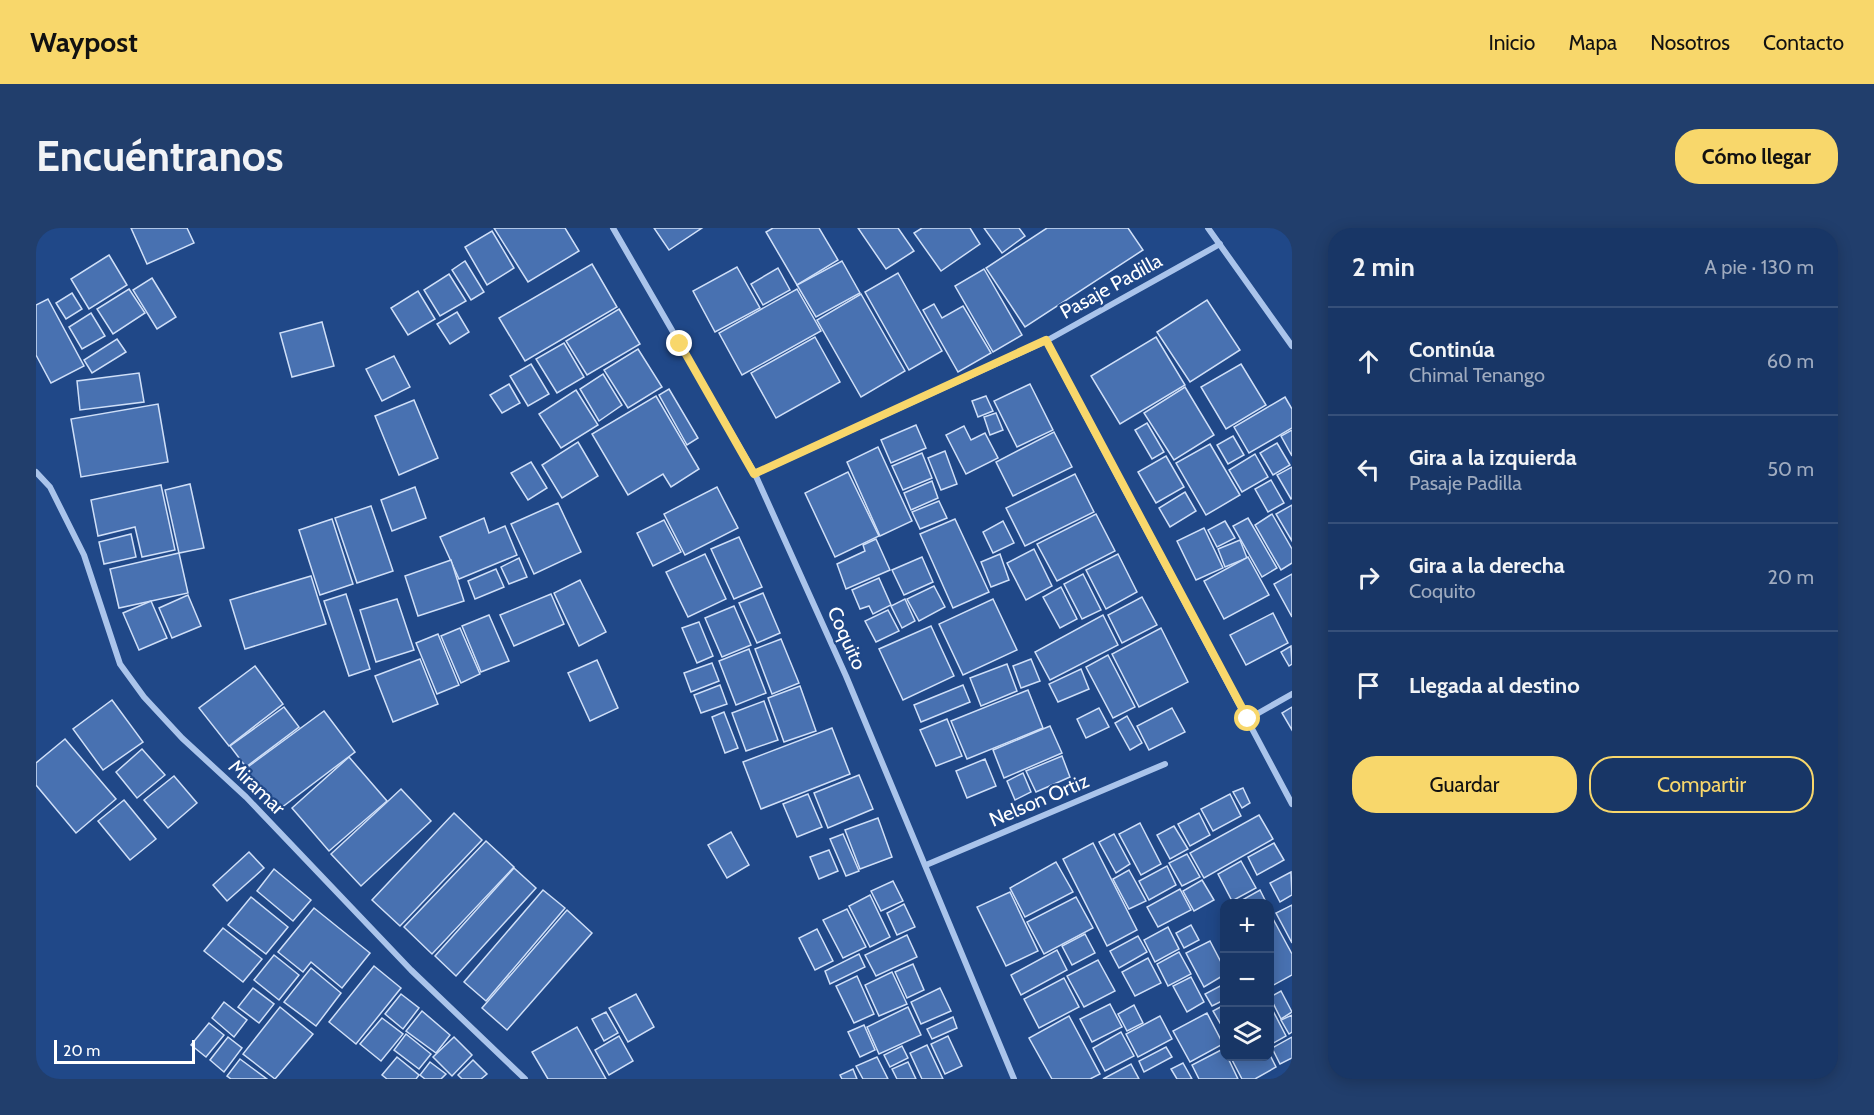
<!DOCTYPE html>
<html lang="es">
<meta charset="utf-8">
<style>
body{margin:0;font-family:Cabin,sans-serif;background:#213e6c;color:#f1f3f6}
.controls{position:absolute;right:18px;bottom:18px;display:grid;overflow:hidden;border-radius:12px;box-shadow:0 3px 15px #0003}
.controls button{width:54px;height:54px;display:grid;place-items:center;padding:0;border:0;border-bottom:2px solid #36507a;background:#183666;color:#f1f3f6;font:30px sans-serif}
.scale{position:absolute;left:18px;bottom:15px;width:141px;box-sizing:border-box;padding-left:6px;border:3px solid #fff;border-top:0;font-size:16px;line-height:21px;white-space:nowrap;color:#fff;-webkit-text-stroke:4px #204888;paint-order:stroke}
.stop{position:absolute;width:18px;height:18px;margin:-14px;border:4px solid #f8d76b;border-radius:50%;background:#fff}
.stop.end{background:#f8d76b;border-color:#fff;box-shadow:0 2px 6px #0008}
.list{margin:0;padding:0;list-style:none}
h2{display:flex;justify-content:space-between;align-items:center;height:78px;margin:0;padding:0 24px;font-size:26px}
h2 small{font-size:20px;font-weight:400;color:#9fabbf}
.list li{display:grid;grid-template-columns:39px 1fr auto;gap:18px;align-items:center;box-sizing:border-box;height:108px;padding:0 24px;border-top:2px solid #36507a}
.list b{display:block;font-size:22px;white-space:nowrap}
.list p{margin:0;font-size:20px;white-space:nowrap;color:#9fabbf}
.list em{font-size:20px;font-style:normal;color:#9fabbf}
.actions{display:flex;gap:12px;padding:18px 24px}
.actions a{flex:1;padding:14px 0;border:2px solid #f8d76b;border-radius:24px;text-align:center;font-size:21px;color:#f8d76b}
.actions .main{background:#f8d76b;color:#111}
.icon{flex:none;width:33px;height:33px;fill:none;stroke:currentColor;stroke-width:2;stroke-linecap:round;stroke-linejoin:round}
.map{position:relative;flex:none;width:1256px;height:851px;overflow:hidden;border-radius:24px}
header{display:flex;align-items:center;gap:36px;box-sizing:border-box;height:84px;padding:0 30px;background:#f8d76b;color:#111}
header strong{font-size:28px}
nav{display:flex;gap:33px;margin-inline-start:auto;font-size:21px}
.intro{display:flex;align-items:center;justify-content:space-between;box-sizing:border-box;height:144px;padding:0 36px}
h1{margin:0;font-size:42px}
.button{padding:15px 27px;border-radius:24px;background:#f8d76b;color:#111;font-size:21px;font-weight:700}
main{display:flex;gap:36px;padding:0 36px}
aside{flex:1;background:#183666;border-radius:24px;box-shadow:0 3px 15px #0003}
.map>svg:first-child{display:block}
.building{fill:#4871b1;stroke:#cfdff8;stroke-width:1.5}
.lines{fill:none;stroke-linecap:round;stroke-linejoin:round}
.minor{stroke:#aac4eb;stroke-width:6}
.route{stroke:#f8d76b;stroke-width:8}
.labels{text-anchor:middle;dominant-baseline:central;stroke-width:4.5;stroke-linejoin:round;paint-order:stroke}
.street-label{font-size:20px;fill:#fff;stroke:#204888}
</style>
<header>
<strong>Waypost</strong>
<nav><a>Inicio</a><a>Mapa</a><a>Nosotros</a><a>Contacto</a></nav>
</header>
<div class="intro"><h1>Encuéntranos</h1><a class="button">Cómo llegar</a></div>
<main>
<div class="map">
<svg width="1256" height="851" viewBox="0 0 1256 851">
<rect width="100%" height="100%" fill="#204888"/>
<g class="building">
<polygon points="95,0 151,0 158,15 111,36"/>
<polygon points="458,0 529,0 543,23 492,54"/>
<polygon points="618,0 666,0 633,22"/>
<polygon points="737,0 783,0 802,32 761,57 730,4"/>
<polygon points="822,0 862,0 878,23 850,41"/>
<polygon points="886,0 934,0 944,16 905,43 878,5"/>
<polygon points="948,0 983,0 989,8 966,25"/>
<polygon points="1011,0 1092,0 1107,22 989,99 950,40"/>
<polygon points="456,3 478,40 451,57 429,19"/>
<polygon points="73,27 91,57 53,81 35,51"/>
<polygon points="429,33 448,64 435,72 416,42"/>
<polygon points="806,33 824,65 780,89 761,57"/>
<polygon points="556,36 581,79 489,133 463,90"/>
<polygon points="701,39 724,80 679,104 657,63"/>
<polygon points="742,40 754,62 727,77 715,56"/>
<polygon points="948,41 986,107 957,124 919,58"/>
<polygon points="862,45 906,123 873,142 829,64"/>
<polygon points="413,46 430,73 404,88 388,62"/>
<polygon points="116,50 140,89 121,101 97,62"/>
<polygon points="93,61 109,85 77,106 61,81"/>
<polygon points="761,61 785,103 706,147 683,105"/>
<polygon points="382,63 399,91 372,107 355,80"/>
<polygon points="36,65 46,81 30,91 20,75"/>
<polygon points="825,66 869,143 825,169 781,92"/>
<polygon points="12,71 48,138 15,155 0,127 0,77"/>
<polygon points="1171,72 1204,122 1154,154 1121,104"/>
<polygon points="898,76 906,90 927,78 955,125 922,144 887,82"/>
<polygon points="583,81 604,116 551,147 530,113"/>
<polygon points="421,84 433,104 414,116 401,96"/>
<polygon points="55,85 69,108 46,121 33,99"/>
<polygon points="286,94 298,138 256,149 244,105"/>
<polygon points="779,109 804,154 740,190 715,145"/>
<polygon points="1120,109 1149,157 1084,196 1055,148"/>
<polygon points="81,111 90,124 56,145 48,132"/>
<polygon points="528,115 548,149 521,165 500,131"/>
<polygon points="602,121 626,159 592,180 568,142"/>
<polygon points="358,128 374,159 346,173 330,141"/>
<polygon points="495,136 513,166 492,178 474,148"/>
<polygon points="1205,136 1230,177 1190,201 1165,159"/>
<polygon points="103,145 108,174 44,182 41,153"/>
<polygon points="567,146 586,177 563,193 544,161"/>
<polygon points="473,156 484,175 466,185 454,167"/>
<polygon points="994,156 1017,202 981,219 958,173"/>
<polygon points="1149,159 1178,207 1138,232 1108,185"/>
<polygon points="633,161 662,210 651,217 623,167"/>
<polygon points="540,162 562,197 525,220 503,186"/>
<polygon points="620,168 663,241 635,259 627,246 592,267 556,206"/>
<polygon points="950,168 957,183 942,189 936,173"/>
<polygon points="1249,169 1256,181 1256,200 1213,225 1198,199"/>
<polygon points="378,172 402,230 363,247 339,188"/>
<polygon points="122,176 132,234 45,249 35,191"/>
<polygon points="960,185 967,202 954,207 948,189"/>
<polygon points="1111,195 1128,224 1116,231 1099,202"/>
<polygon points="880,197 890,220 855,235 845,212"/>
<polygon points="928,198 935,212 949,205 962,230 930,246 910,207"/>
<polygon points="1256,202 1256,228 1245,208"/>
<polygon points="1018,204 1036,239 977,268 960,234"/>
<polygon points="1197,208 1208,227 1192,236 1181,217"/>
<polygon points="542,214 562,248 526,270 506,237"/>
<polygon points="1241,215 1254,237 1237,247 1224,225"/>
<polygon points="1174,216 1204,267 1170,287 1140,235"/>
<polygon points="842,219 876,293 844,308 811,234"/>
<polygon points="909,223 921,256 905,262 892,230"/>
<polygon points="886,225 896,250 867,262 856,238"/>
<polygon points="1219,226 1232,249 1206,264 1193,242"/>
<polygon points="1130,228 1148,259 1120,275 1102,244"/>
<polygon points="495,234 511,260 492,272 475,245"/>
<polygon points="1256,239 1256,270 1255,271 1241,247"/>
<polygon points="812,244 843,308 799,329 769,265"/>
<polygon points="1039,246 1058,284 989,318 970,280"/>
<polygon points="1235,252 1248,275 1232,284 1219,261"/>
<polygon points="896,253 902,270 875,282 868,265"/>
<polygon points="154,256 168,320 143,325 129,262"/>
<polygon points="125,257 139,322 106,329 99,299 62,308 55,272"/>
<polygon points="379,259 390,290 356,303 345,272"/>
<polygon points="681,259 702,300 649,327 628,286"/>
<polygon points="1149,264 1160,283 1134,299 1123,280"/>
<polygon points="903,273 911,290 884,301 876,284"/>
<polygon points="522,275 545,324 498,346 475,296"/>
<polygon points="1256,277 1256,313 1240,286"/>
<polygon points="335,278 357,343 321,355 299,290"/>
<polygon points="1060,286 1079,323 1021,353 1001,316"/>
<polygon points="1236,286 1256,321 1256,335 1245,342 1219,297"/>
<polygon points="448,290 453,305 469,298 481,327 423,351 404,309"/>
<polygon points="1212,290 1241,340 1226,349 1197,298"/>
<polygon points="296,291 317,356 284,367 263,302"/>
<polygon points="919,291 953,364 917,380 884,306"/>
<polygon points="628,292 645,324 617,338 601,305"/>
<polygon points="967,293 978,315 957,325 947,304"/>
<polygon points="1189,293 1199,310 1181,319 1172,302"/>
<polygon points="1168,300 1187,340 1160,352 1141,313"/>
<polygon points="95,306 100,329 68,336 63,314"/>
<polygon points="703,309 726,359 698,371 675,321"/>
<polygon points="840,311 854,342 810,361 801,336 829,323 827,317"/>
<polygon points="1204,312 1211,330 1189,339 1182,321"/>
<polygon points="998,321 1016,358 990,372 971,335"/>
<polygon points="143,325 152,365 83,380 74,341"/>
<polygon points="669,326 690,371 652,389 630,344"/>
<polygon points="964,326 973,352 955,359 945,334"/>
<polygon points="1082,326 1101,364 1070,381 1050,342"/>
<polygon points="886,329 897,354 868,367 856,342"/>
<polygon points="1212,329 1233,367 1188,391 1168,353"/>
<polygon points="483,330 491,349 473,356 465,339"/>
<polygon points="415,332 428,373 382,388 369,348"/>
<polygon points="460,341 468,359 439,371 432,353"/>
<polygon points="1047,346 1065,382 1046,391 1028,356"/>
<polygon points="1256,346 1256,389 1238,356"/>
<polygon points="275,348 290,396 209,421 194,372"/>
<polygon points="843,350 855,377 837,386 833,378 824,381 816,362"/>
<polygon points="544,352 570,404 543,418 518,365"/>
<polygon points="898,358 909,379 883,393 871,371"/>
<polygon points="1025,359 1041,391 1024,400 1007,369"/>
<polygon points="727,365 744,405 721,415 703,375"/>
<polygon points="310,366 334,441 313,448 288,373"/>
<polygon points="515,366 528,396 478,418 464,387"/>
<polygon points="152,367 165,398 136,410 123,380"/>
<polygon points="1106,369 1121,397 1086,415 1072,387"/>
<polygon points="361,371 378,422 340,434 324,382"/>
<polygon points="869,371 879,393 866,400 855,378"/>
<polygon points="957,371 981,422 927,447 903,396"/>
<polygon points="115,373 131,410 103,422 87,385"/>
<polygon points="698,378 715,417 686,429 669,390"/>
<polygon points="852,382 863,403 840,414 829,393"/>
<polygon points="1237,385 1252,415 1210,437 1194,407"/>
<polygon points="453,387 473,433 445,444 426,398"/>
<polygon points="1067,387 1082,417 1014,452 999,424"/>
<polygon points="663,394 677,428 661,435 646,400"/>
<polygon points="895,398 918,448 867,472 843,421"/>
<polygon points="424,400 444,446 425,455 405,408"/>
<polygon points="1125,400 1152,454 1103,479 1076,426"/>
<polygon points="402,406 423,457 401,466 380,415"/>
<polygon points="745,411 763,455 736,466 719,421"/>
<polygon points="1255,418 1256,436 1253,438 1245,424"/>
<polygon points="713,421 730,465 700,477 683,433"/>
<polygon points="1072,427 1099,479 1077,490 1050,439"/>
<polygon points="384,431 402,476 357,494 339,448"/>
<polygon points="995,431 1004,453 985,460 977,438"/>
<polygon points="561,432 582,480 554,493 532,445"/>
<polygon points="676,435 683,453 655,464 648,445"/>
<polygon points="971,436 981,463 945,478 934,450"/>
<polygon points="219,438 247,476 193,518 163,480"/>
<polygon points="1045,441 1053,461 1022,474 1013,456"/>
<polygon points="684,457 691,476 665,485 658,467"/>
<polygon points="927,457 934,474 885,494 878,477"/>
<polygon points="764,458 780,503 748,514 732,470"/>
<polygon points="992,462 1007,500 931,531 915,493"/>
<polygon points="76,472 107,514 67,542 37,501"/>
<polygon points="728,473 742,512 710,523 696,485"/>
<polygon points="248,479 263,499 210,539 194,518"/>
<polygon points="1256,479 1256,502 1246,485"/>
<polygon points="1063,480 1073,499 1050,510 1041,491"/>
<polygon points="1136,480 1149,504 1113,522 1101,498"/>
<polygon points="288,483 319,524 241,583 209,541"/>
<polygon points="688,484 702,520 689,525 676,489"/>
<polygon points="1091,488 1106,515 1094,522 1079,495"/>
<polygon points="911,491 926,528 900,538 884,502"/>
<polygon points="1014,498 1026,525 968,550 957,522"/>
<polygon points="796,500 814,546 725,581 707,534"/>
<polygon points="29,511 80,571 40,605 0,557 0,535"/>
<polygon points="106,521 129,547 101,570 80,544"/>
<polygon points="1026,528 1034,549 1000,564 990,543"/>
<polygon points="313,529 351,573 293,623 256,580"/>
<polygon points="949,531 960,558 931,570 920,543"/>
<polygon points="987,545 995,564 979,572 971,553"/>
<polygon points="823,547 837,581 792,600 778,565"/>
<polygon points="138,548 161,575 132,600 108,572"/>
<polygon points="1207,560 1214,575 1206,580 1197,564"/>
<polygon points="365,561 395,593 325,658 295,626"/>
<polygon points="772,566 786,599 761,609 747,576"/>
<polygon points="1194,566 1205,588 1177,603 1165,581"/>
<polygon points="88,572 120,611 94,632 62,593"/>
<polygon points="418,585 446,612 364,698 336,672"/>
<polygon points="1163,585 1174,607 1154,618 1142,596"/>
<polygon points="1223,587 1237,611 1168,650 1154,625"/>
<polygon points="842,590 856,629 824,641 809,602"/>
<polygon points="1104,595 1125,636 1105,647 1083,606"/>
<polygon points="1138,598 1152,621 1134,631 1121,607"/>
<polygon points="695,604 713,637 691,650 672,617"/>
<polygon points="807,606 823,643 810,648 794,611"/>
<polygon points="1078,606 1094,636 1080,645 1063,614"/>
<polygon points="450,613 478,639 396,726 368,699"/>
<polygon points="1057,615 1101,702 1071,718 1027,631"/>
<polygon points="1238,615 1248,632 1221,647 1212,629"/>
<polygon points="793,622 802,643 783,651 774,629"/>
<polygon points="213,624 228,640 191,673 177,657"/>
<polygon points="1151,626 1164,649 1146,658 1133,635"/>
<polygon points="1205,633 1220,660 1196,673 1182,646"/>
<polygon points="1020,634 1037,664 989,689 974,660"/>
<polygon points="1131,638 1140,657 1113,672 1103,653"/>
<polygon points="478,640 500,660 420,748 399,728"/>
<polygon points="238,641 275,672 257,693 221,663"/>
<polygon points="1093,642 1110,673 1093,681 1077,651"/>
<polygon points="1255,644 1256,667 1244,674 1234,655"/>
<polygon points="1166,652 1178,672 1158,683 1147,663"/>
<polygon points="857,653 867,673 845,683 835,663"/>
<polygon points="1144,661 1155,682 1122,699 1111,679"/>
<polygon points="507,662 529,680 450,773 428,754"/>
<polygon points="1224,662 1231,676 1199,676"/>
<polygon points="974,664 1002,723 970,738 941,679"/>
<polygon points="834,667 854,709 834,719 813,678"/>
<polygon points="215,669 252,699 230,726 192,697"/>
<polygon points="1040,669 1057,700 1008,726 991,694"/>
<polygon points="868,676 879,699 861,707 851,685"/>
<polygon points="1256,677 1256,715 1240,685"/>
<polygon points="278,680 334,725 306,760 275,734 267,744 242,724"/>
<polygon points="811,681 830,719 807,730 787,692"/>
<polygon points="531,682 556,705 471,802 446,780"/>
<polygon points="1236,689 1256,726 1256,747 1234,759 1234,691"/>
<polygon points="1155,697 1163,712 1148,720 1140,705"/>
<polygon points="1132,699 1143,721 1119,734 1108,712"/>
<polygon points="187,700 226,731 207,754 168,723"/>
<polygon points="781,701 797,733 779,742 763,710"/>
<polygon points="1049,706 1059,725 1036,737 1026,718"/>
<polygon points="871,707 881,729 840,748 829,727"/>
<polygon points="1102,708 1111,724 1083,740 1074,723"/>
<polygon points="1174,713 1188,740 1188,747 1168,759 1150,725"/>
<polygon points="1021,722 1031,742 985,767 975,747"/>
<polygon points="1143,724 1155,746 1132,758 1121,736"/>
<polygon points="823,726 829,739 794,756 789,743"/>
<polygon points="238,727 263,747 243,772 218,752"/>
<polygon points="1112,730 1125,755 1099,768 1086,744"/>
<polygon points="1062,732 1079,763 1048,779 1031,748"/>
<polygon points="877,736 888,762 871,770 859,744"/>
<polygon points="338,738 365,760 320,816 293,794"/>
<polygon points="275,740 305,765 280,798 248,774"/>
<polygon points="856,744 871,776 843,788 829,757"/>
<polygon points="821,748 838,786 818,795 800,758"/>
<polygon points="1155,749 1168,774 1151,784 1137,758"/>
<polygon points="1028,750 1043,779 1003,800 988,771"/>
<polygon points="1188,756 1188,772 1176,778 1169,766"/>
<polygon points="217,760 238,776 223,795 202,779"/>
<polygon points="904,760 915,783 885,796 875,774"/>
<polygon points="1245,763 1256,784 1245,791 1234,769"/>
<polygon points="365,766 383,780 367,801 349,786"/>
<polygon points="600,766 618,799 592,814 573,780"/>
<polygon points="188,774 211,792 198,809 176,790"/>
<polygon points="1074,776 1086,799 1056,814 1044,791"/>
<polygon points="1098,777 1107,795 1091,803 1082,786"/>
<polygon points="1188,777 1188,793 1184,795 1177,783"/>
<polygon points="1234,777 1250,808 1234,817"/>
<polygon points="244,779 277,806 239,851 207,826"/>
<polygon points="872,779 885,807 843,826 831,799"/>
<polygon points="386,783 414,807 400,825 370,803"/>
<polygon points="570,784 582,805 568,813 556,791"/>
<polygon points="1171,785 1187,816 1154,834 1137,803"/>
<polygon points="1256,787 1256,804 1253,806 1245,792"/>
<polygon points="1033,788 1064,846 1054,851 1016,851 993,810"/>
<polygon points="1124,788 1136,811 1102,829 1090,806"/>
<polygon points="917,789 921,800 896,811 891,801"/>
<polygon points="346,790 367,806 345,833 324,816"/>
<polygon points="173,795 188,807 170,829 155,817"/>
<polygon points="828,797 839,822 824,829 812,804"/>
<polygon points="541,799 570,851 512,851 496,824"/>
<polygon points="1085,804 1098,828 1069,843 1057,820"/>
<polygon points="370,806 395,826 383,841 358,822"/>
<polygon points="583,808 597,833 573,847 559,822"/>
<polygon points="912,808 926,838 909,846 895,816"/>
<polygon points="192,809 206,820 188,844 174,832"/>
<polygon points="418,809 436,827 416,848 397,829"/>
<polygon points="1256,809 1256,830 1244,836 1236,820"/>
<polygon points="891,817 907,851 886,851 874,825"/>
<polygon points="866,818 872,830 854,839 848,827"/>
<polygon points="1130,819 1136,829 1108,844 1103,833"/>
<polygon points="1187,821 1188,828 1191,828 1202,851 1163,851 1156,837"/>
<polygon points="1234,827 1240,839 1219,851 1206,851 1194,828 1234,828"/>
<polygon points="361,829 383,847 380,851 351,851 346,847"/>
<polygon points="841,829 852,851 827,851 820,838"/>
<polygon points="204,831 231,851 195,851 191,848"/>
<polygon points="437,832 451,846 445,851 426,851 422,847"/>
<polygon points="394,834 410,846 405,851 389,851 384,847"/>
<polygon points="872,834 880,851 861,851 856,841"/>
<polygon points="1147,835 1156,851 1141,851 1135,841"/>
<polygon points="1095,836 1103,851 1067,851"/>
<polygon points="817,841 821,851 806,851 804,847"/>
</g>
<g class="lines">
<g class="minor">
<polyline points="577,0 719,246 810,448 978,851"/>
<polyline points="1172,0 1256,118"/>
<polyline points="1010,113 1256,576"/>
<polyline points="0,244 14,259 48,327 84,436 108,469 146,510 210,569 375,742 489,851"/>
<polyline points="719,246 1010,113 1184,16"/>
<polyline points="1212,491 1256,466"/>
<polyline points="890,637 1129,536"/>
</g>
</g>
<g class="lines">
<polyline class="route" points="644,116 718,246 1010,112 1212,491"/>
</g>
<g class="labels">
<g class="street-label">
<text transform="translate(1075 58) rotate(-29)">Pasaje Padilla</text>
<text transform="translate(811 410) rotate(66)">Coquito</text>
<text transform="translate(221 559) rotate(44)">Miramar</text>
<text transform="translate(1003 572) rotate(-23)">Nelson Ortiz</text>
</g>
</g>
</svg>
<div class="controls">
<button>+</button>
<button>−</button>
<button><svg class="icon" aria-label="layers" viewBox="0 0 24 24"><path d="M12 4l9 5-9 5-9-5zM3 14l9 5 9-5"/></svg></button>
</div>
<div class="scale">20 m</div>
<div class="stop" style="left:1212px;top:491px"></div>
<div class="stop end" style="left:644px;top:116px"></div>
</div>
<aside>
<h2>2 min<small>A pie · 130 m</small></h2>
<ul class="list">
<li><svg class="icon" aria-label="ahead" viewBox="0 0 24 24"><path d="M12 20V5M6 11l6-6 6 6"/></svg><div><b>Continúa</b><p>Chimal Tenango</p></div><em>60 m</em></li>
<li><svg class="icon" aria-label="left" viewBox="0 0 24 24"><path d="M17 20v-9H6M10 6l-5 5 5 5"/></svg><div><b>Gira a la izquierda</b><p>Pasaje Padilla</p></div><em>50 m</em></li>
<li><svg class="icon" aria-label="right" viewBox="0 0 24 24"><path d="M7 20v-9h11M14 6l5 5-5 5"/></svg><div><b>Gira a la derecha</b><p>Coquito</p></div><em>20 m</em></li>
<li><svg class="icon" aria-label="arrive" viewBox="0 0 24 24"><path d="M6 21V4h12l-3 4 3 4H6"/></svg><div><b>Llegada al destino</b></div></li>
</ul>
<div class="actions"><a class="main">Guardar</a><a>Compartir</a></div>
</aside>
</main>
